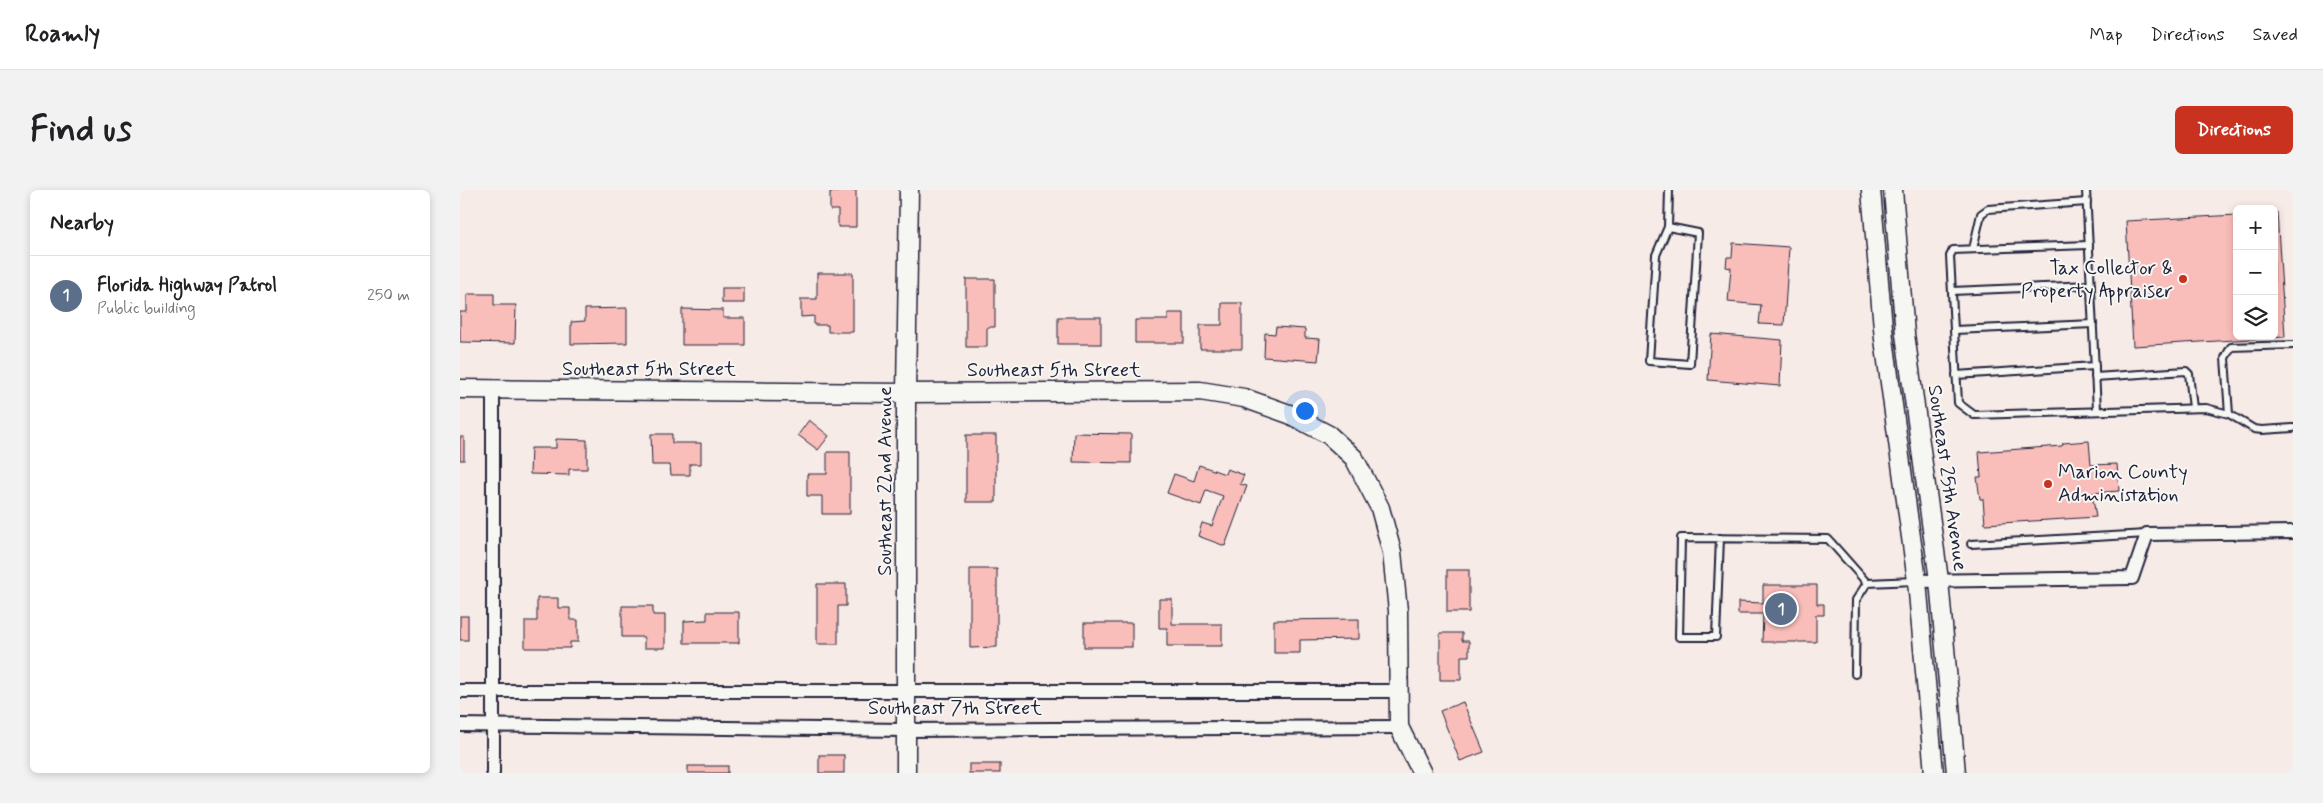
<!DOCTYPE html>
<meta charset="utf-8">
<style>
body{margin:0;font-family:Mynerve,sans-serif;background:#f2f2f2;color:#202124}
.controls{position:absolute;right:15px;top:15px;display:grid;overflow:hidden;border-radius:8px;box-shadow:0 2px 8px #0003}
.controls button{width:45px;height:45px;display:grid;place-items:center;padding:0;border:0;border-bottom:1px solid #e0e0e0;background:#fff;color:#202124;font:25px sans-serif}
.you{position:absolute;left:844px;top:220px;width:18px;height:18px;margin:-12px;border:4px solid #fff;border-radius:50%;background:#1a73e8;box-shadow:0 0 0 8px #1a73e833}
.badge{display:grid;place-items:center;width:32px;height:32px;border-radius:50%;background:#c8321e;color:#fff;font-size:16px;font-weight:700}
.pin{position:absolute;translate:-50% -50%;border:2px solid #fff;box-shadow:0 1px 5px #0006}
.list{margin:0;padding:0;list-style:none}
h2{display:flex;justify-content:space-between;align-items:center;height:65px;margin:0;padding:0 20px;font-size:21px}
h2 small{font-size:16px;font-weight:400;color:#757577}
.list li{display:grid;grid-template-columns:32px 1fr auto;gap:15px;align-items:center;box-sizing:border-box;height:80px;padding:0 20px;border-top:1px solid #e0e0e0}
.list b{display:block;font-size:19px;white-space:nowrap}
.list p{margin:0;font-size:16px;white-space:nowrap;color:#757577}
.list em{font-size:16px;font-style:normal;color:#757577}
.icon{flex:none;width:28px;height:28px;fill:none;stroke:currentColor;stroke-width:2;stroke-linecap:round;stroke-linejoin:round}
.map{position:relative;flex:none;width:1833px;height:583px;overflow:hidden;border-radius:8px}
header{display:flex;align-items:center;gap:30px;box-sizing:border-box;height:70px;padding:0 25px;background:#fff;border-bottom:1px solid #e0e0e0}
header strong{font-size:24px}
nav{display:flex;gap:28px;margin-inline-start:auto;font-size:18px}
.intro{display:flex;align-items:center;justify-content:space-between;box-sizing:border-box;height:120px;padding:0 30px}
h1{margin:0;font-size:35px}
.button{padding:12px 22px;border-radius:8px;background:#c8321e;color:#fff;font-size:18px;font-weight:700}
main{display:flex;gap:30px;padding:0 30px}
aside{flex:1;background:#fff;border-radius:8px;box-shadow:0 2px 8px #0003}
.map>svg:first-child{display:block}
.building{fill:#fabeba;stroke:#22223b}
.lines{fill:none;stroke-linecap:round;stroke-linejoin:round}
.lane-casing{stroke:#22223b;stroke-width:10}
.street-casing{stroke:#22223b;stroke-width:16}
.secondary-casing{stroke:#22223b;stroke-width:21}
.lane{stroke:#f6f6f2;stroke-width:6}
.street{stroke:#f6f6f2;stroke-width:12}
.secondary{stroke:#f6f6f2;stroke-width:18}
.poi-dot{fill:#c8321e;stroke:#f6f6f2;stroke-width:2}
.labels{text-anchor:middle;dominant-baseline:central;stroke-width:4;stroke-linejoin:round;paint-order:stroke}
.poi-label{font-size:20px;fill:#22223b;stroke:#f6f6f2;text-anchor:end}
.street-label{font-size:20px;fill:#22223b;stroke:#f6f6f2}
</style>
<header>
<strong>Roamly</strong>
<nav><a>Map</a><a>Directions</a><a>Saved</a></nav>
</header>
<div class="intro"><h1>Find us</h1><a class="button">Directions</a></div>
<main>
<aside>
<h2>Nearby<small></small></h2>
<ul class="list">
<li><span class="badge" style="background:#5c6f8a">1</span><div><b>Florida Highway Patrol</b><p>Public building</p></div><em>250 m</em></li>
</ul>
</aside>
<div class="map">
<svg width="1833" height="583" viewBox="0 0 1833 583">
<rect width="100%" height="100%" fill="#f7ebe7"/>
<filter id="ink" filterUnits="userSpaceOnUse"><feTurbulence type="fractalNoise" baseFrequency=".02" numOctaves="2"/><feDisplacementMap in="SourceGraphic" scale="10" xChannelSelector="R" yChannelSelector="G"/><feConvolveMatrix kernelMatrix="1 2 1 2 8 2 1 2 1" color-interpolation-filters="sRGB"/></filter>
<g filter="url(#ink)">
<g class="building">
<polygon points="378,0 396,0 396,37 378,37 378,20 370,20 370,2 378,2"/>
<polygon points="1817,22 1825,147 1673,156 1666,31 1777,25 1777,146 1814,146 1814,23"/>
<polygon points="1273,53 1329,57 1324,135 1299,134 1301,115 1268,112 1271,78 1266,77 1267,67 1272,67"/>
<polygon points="357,83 393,83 393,142 368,142 368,135 354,135 354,126 341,127 341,109 357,109"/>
<polygon points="506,89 535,89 535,137 527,137 527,157 506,157"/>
<rect x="262" y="98" width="22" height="15"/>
<polygon points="7,104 34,104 34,115 56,115 55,153 0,152 0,122 7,122"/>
<polygon points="762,113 782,113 782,159 740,159 740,135 762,135"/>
<polygon points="167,118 167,153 111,154 111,132 125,131 125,119"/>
<polygon points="222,119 263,120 263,128 285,128 285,155 222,155"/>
<polygon points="708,123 724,123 724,153 675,153 675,130 708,130"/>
<rect x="598" y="127" width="43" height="27"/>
<polygon points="816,137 845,139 845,148 860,149 858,171 804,167 805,143 815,144"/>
<polygon points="1251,144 1322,150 1320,196 1248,190"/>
<polygon points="349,230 369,246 358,260 338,245"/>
<polygon points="614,243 671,244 671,273 613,272"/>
<polygon points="191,244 212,244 212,253 241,253 241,274 230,274 230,285 211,285 210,275 192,275"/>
<rect x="506" y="245" width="30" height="67"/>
<rect x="0" y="247" width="4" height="23"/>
<polygon points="96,249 127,250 127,279 109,279 109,285 70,284 71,258 96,258"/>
<polygon points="1629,251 1631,275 1657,274 1659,301 1632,303 1636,327 1525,334 1523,309 1520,309 1517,287 1521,287 1519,262 1602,256 1603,253"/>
<polygon points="367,262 390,262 390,324 362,324 362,306 347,306 347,284 367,284"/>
<polygon points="739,275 765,284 767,279 784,285 780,294 787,296 765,356 738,346 742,333 752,336 763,306 746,300 741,315 707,303 714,284 734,291"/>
<polygon points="510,379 537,379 537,457 510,458"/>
<rect x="987" y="380" width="22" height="42"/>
<polygon points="357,394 386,394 386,416 378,416 378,454 357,454"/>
<polygon points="1303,395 1357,395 1357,414 1364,414 1364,425 1356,425 1356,452 1302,452 1303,424 1278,424 1278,412 1303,413"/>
<polygon points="77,408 98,408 98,418 110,418 110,430 118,430 118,452 110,452 110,458 65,458 65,431 77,431"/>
<polygon points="699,409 712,409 712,434 762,434 762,456 707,456 707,438 699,438"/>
<polygon points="162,416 193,416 193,425 205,425 205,458 184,458 184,447 162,447"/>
<polygon points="247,422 279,422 279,453 224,453 224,431 247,430"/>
<rect x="0" y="426" width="8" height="24"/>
<polygon points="899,429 899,449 840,450 840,463 814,463 814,430"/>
<rect x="624" y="433" width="48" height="24"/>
<polygon points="980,443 1002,443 1002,451 1009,451 1009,466 1001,466 1001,490 980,490"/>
<polygon points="1003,512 1024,562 1000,571 980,521"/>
<rect x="359" y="565" width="25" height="18"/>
<rect x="509" y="574" width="31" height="9"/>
<rect x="228" y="576" width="40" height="7"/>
</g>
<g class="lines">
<g class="lane-casing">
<g id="lane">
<polyline points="1626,0 1637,220"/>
<polyline points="1208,37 1238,43 1230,174 1189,171 1196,65 1208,37 1209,0"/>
<polyline points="1629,55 1493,60 1490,66 1498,213 1514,225 1746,218 1769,224 1794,239 1802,240 1833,238"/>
<polyline points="1513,59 1521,24 1528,19 1627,12"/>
<polyline points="1492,101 1631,95"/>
<polyline points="1494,140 1633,134"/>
<polyline points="1496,185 1635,176"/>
<polyline points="1635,187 1726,181 1729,184 1733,218"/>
<polyline points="1769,224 1765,168 1771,157 1833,155"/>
<polyline points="1260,348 1256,447 1219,447 1221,348 1368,349 1407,393 1456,391"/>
<polyline points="1511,354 1687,344"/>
<polyline points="1395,484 1396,410 1407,393"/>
</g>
</g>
<g class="street-casing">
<g id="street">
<polyline points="1457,391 1672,388 1687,344 1833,342"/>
<polyline points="0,501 939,501"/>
<polyline points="0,535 446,540 939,537"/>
<polyline points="33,583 33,199"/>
</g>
</g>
<g class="secondary-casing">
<g id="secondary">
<polyline points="1411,0 1424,149 1457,391 1474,583"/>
<polyline points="1433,0 1445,144 1479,390 1496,583"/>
<polyline points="0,199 446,203 740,201 784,208 829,224 869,245 894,268 920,318 932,362 938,421 939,537 962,583"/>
<polyline points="446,583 446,203 449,0"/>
</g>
</g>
<use href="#lane" class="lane"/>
<use href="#street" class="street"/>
<use href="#secondary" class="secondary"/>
</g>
</g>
<g class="poi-dot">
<circle cx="1723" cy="89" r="5"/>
<circle cx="1588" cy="294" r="5"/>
</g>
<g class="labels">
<g class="poi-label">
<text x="1713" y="78">Tax Collector &amp;<tspan x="1713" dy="23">Property Appraiser</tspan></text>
<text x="1598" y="282" text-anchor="start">Marion County<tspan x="1598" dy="23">Administation</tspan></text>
</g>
<g class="street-label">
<text x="189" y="179">Southeast 5th Street</text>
<text x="594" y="180">Southeast 5th Street</text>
<text transform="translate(1487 288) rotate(82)">Southeast 25th Avenue</text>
<text transform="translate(425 291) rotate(-90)">Southeast 22nd Avenue</text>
<text x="495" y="518">Southeast 7th Street</text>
</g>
</g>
</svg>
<div class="controls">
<button>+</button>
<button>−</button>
<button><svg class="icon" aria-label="layers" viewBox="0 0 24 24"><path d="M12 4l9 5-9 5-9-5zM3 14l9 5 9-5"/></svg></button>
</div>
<div class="you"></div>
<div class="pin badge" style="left:1321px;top:419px;background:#5c6f8a">1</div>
</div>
</main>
